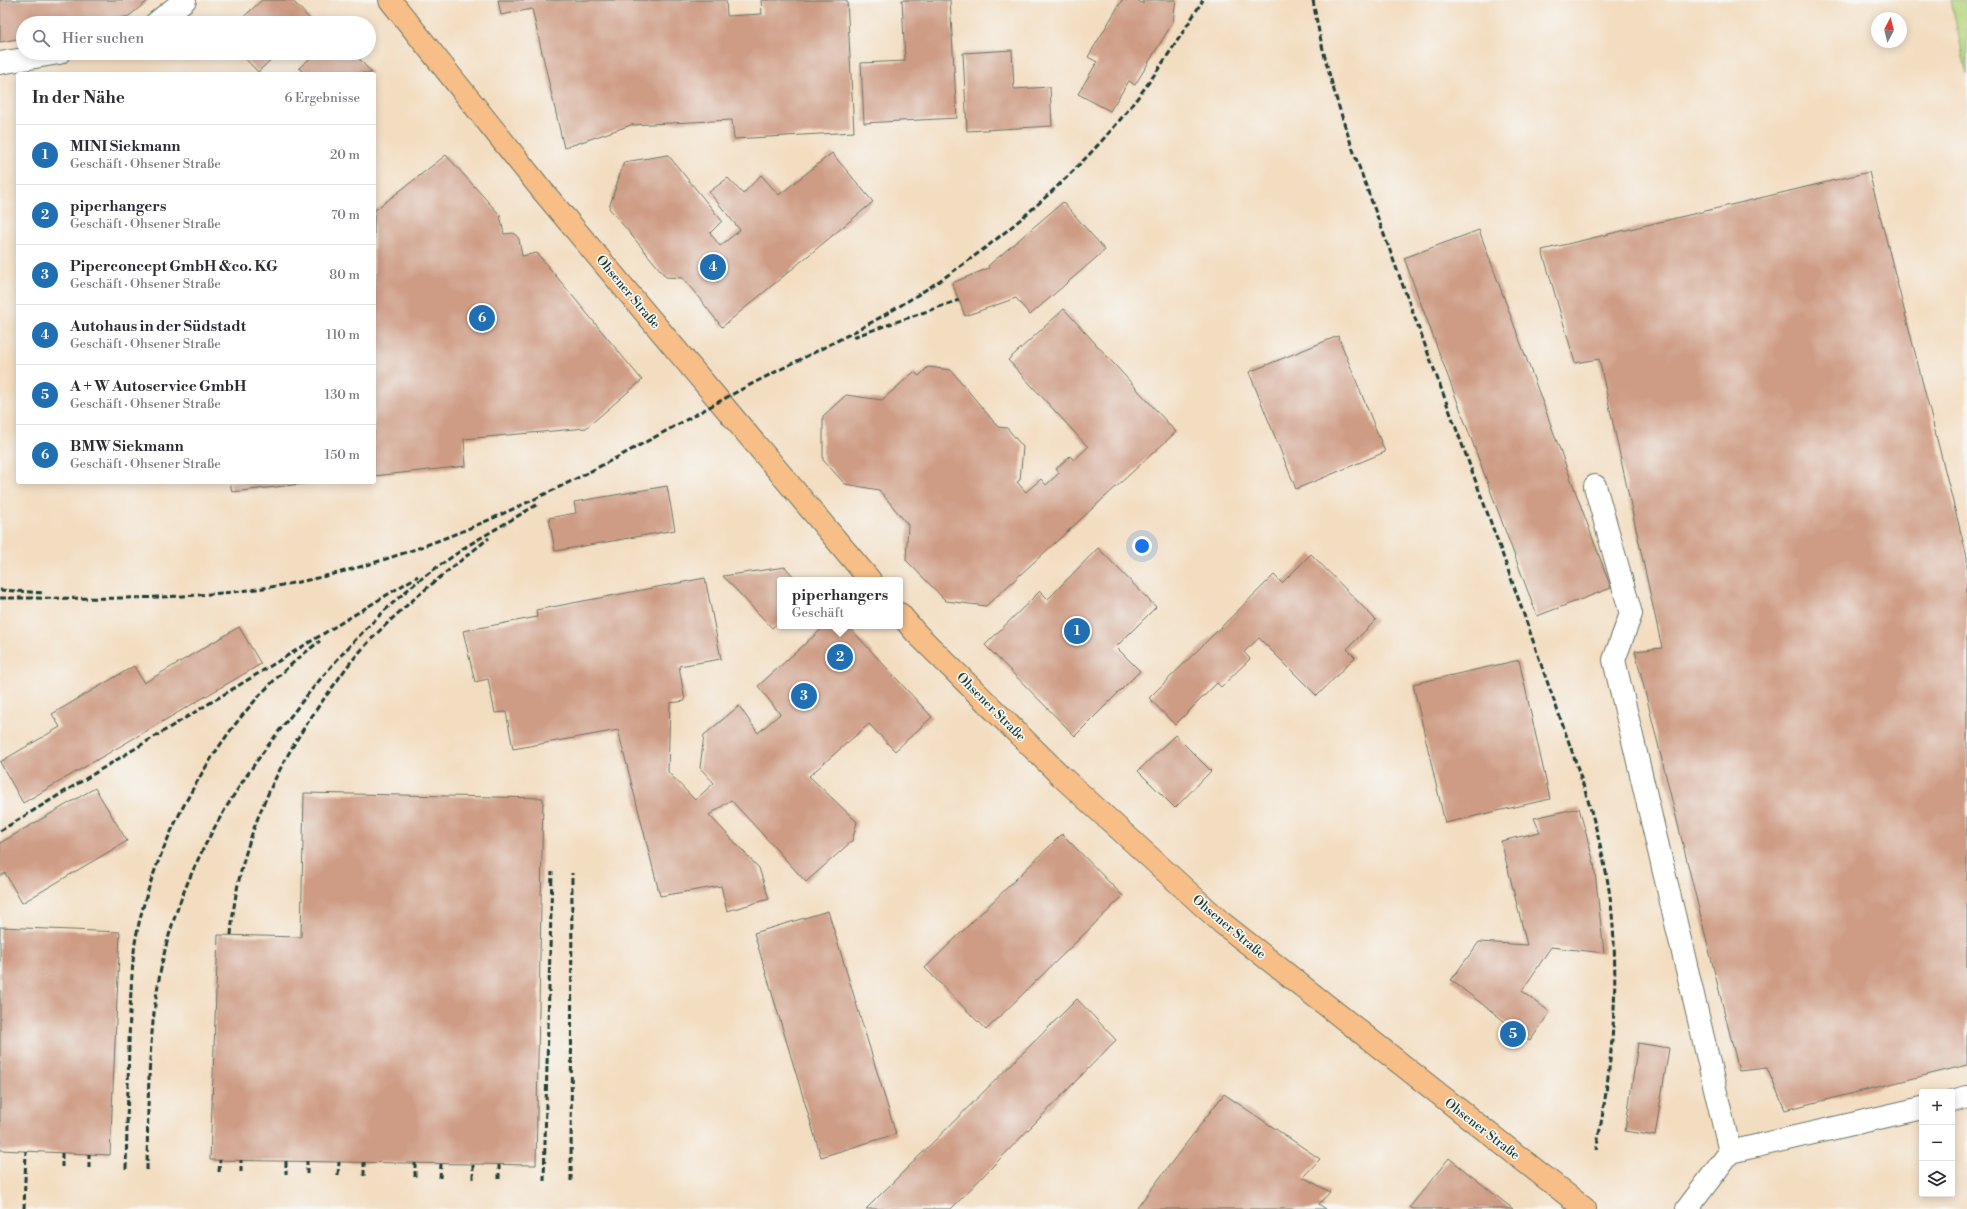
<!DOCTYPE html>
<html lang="de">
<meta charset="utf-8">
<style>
body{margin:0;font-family:"Libre Bodoni",serif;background:#f2f2f3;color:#2b2b33}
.controls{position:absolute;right:12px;bottom:12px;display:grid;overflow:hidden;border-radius:4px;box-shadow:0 2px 10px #0003}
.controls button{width:36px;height:36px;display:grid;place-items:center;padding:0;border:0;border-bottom:1px solid #e1e1e2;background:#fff;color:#2b2b33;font:20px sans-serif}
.compass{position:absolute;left:1871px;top:12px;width:36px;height:36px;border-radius:50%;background:#fff;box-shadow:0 2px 10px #0003;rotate:7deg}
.you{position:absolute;left:1142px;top:546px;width:14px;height:14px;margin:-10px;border:3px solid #fff;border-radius:50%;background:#1a73e8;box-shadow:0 0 0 6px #1a73e833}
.badge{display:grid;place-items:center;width:26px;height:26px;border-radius:50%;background:#1f6fb2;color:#fff;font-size:13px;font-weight:700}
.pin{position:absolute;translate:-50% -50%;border:2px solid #fff;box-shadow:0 1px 4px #0006}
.popup{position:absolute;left:777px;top:577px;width:126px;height:52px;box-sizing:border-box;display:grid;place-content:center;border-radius:4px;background:#fff;filter:drop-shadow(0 1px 3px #0005);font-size:13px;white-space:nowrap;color:#7c7c81}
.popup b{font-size:15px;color:#2b2b33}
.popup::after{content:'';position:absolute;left:50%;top:100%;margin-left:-8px;border:8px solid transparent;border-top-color:#fff}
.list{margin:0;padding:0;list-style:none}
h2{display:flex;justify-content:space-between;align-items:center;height:52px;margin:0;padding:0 16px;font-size:17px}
h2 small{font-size:13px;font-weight:400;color:#7c7c81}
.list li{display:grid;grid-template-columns:26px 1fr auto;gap:12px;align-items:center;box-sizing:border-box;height:60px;padding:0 16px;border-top:1px solid #e1e1e2}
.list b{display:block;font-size:15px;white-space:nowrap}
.list p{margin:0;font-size:13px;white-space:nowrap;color:#7c7c81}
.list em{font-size:13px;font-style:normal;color:#7c7c81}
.icon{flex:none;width:22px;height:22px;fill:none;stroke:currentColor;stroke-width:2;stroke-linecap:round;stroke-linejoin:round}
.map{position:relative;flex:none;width:1967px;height:1209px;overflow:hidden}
.search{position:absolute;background:#fff;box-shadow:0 2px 10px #0003;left:16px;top:16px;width:360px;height:44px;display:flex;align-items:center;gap:10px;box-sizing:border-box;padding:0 14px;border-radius:22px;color:#7c7c81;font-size:15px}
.panel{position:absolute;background:#fff;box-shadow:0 2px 10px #0003;left:16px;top:72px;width:360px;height:412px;border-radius:4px}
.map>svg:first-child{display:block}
.green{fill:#b5d57c;stroke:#6a8958}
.building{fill:#ce9b84}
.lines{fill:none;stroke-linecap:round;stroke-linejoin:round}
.minor-casing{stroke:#697565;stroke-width:24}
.major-casing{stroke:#697565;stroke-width:24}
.minor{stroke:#fff;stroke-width:22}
.major{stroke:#f7be87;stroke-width:22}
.rail{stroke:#1f3d34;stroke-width:3;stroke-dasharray:6 3;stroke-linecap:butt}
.labels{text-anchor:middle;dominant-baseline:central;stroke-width:3.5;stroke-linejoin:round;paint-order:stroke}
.street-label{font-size:13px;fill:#1f3d34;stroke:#f6f6f2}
</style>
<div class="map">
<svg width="1967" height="1209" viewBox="0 0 1967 1209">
<rect width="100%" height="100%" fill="#f6f6f2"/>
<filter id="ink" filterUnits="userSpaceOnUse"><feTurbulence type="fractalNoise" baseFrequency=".025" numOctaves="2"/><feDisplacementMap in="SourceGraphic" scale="8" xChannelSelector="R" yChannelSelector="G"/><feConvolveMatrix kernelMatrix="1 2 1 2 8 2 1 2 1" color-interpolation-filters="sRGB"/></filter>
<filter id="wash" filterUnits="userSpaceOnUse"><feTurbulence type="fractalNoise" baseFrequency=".012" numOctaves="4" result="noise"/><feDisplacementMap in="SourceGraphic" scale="16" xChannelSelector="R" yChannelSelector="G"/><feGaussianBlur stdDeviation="0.9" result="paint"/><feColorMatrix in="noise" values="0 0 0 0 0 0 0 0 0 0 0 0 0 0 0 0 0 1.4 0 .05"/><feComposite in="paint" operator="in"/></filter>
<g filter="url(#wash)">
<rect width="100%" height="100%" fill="#f3ddc1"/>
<polygon class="green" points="1951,0 1967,0 1967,75"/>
<g id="blocks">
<g class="building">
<polygon points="0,0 149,0 129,16 102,23 23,23 23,38 0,42"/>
<polygon points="262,0 292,0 312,21 310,23 237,23"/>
<polygon points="498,0 726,0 727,16 762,14 761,0 847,0 854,132 734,139 732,120 631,125 564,148 532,9 501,15"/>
<polygon points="902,0 950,0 957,118 864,123 861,63 905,61"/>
<polygon points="1122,0 1137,0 1143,4 1143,0 1176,0 1173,22 1135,85 1129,81 1110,111 1078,94 1097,62 1088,57"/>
<polygon points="1012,50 1014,89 1050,87 1052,126 967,131 963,53"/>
<polygon points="240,53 278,53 258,72"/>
<polygon points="316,53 354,53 372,73 305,74 299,68"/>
<polygon points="832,153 873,202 722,327 683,278 666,277 609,208 624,162 668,155 722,221 710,233 720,246 740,230 709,192 728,178 743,194 761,175 779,195"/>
<polygon points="446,155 500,215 504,234 514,233 519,239 522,256 537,253 642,380 586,428 464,439 466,466 374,476 374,211"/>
<polygon points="1869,172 1967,557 1967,1065 1785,1110 1767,1068 1739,1071 1635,651 1662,648 1599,359 1575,363 1542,250"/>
<polygon points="1063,202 1105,250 1030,315 1016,298 965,316 952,283 989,268 988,266"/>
<polygon points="1479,230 1611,588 1537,616 1404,258"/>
<polygon points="1064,309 1176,432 986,606 946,601 906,560 908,525 879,490 845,484 823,460 823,416 846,395 882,400 914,372 919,376 928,367 951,370 998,427 1007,428 1023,447 1020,480 1017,482 1026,492 1041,479 1046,485 1059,473 1056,469 1070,456 1074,460 1088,447 1008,360"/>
<polygon points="1338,336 1385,452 1296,489 1249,372"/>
<polygon points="230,482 311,482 311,483 232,492"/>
<polygon points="667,486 675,530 555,551 549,518 576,513 574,502"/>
<polygon points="1098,548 1156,607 1116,647 1140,671 1075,736 985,645 1040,591 1048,599"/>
<polygon points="1311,554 1376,620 1347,649 1355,657 1317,696 1259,638 1244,652 1250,659 1221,687 1217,683 1175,725 1149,698 1274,575 1282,583"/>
<polygon points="785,567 797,580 780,580 780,621 772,628 723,576"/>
<polygon points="705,578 721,659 679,666 685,701 670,703 668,772 695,800 714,783 700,768 704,735 739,706 758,733 780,714 758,686 825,626 848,626 932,717 895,751 869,724 809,776 857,822 852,841 806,882 731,800 709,815 759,868 769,899 727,911 721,886 660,896 618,730 513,749 506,712 495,713 488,679 475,682 463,631 537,617 536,610"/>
<polygon points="239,627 261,664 23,803 0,762 60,727 52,714 134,666 144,683"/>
<polygon points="1519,660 1550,799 1445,823 1413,684"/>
<polygon points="1175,735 1211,771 1175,808 1138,771"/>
<polygon points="95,788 127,841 22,903 5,873 0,876 0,843"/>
<polygon points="304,793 543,798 536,1165 210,1160 218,935 301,937"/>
<polygon points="1579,808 1594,863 1604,953 1551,947 1522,991 1550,1012 1530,1041 1451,980 1479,942 1527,945 1501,841 1540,832 1534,818"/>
<polygon points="1062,834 1123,896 986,1030 925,968"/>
<polygon points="828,911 896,1134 821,1157 754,933"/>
<polygon points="0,927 120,932 110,1155 0,1150"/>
<polygon points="1077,999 1116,1040 951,1209 866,1209"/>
<polygon points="1638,1043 1669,1048 1655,1136 1625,1131"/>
<polygon points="1224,1094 1320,1159 1303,1177 1330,1192 1319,1204 1326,1209 1136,1209"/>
<polygon points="1449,1158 1513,1209 1413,1209 1410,1207"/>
</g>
</g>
</g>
<g filter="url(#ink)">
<use href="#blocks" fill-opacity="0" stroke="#697565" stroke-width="1"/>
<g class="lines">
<g class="minor-casing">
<g id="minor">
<polyline points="156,23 185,0"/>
<polyline points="0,63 59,53"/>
<polyline points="1595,486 1631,614 1614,660 1730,1152"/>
<polyline points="1952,1101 1967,1097"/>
<polyline points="1687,1209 1730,1152 1922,1108"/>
</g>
</g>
<g class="major-casing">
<g id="major">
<polyline points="390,0 541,189 870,580"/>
<polyline points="900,614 916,633 1062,777 1222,923 1585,1209"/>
</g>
</g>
<use href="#minor" class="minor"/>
<use href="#major" class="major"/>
<g class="rail">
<path d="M 1313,0 C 1327,86 1359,167 1389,248 C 1440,387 1494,526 1542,667 C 1569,744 1601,823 1611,904 C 1620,987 1612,1070 1596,1150"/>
<polyline points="853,337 959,300"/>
<polyline points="462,549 538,504"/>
<polyline points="0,590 45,593"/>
<path d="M 0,598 C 103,598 206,602 308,580 C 454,548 583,477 713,405 C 778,368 848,339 911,299 C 985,254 1063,188 1119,121 C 1150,84 1177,42 1203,0"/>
<polyline points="0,831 418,576"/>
<path d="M 231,935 C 237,846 276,763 329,692 C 338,680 346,667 356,656 C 395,611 443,575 489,538"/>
<polyline points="62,1153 62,1167"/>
<polyline points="286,1161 286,1174"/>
<polyline points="89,1168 89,1154"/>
<path d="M 126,1169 C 127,1127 128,1085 129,1043 C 130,1010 131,976 135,943 C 143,896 161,850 183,807 C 219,739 258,688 320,641"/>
<path d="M 147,1170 C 148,1097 148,1021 165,950 C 188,860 236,784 294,712 C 327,669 363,629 404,593 C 423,576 445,562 466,547"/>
<polyline points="219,1172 220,1160"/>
<polyline points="241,1172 241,1160"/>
<polyline points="307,1174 307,1161"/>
<polyline points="338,1175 339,1162"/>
<polyline points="364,1176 364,1162"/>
<polyline points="415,1177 415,1163"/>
<polyline points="440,1178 441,1164"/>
<polyline points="473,1179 473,1165"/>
<polyline points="499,1179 499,1165"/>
<polyline points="544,1181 552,872"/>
<polyline points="571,1181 572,873"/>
<polyline points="24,1209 26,1151"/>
</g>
</g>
</g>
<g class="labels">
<g class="street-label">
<text transform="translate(628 292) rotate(50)">Ohsener Straße</text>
<text transform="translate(991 707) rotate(45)">Ohsener Straße</text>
<text transform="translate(1229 927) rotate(40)">Ohsener Straße</text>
<text transform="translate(1482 1129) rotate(38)">Ohsener Straße</text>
</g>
</g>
</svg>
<div class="controls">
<button>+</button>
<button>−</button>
<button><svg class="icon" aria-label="layers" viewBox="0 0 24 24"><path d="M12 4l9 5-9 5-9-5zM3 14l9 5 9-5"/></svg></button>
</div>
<svg class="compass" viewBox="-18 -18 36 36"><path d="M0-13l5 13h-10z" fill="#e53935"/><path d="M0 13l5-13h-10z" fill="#7c7c81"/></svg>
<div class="you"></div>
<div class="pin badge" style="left:1077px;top:631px">1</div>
<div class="pin badge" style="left:840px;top:657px">2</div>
<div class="popup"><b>piperhangers</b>Geschäft</div>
<div class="pin badge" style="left:804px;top:696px">3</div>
<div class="pin badge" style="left:713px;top:267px">4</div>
<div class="pin badge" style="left:1513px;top:1034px">5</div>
<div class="pin badge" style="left:482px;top:318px">6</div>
<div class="search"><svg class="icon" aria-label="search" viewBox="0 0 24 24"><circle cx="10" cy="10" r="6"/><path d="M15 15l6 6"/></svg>Hier suchen</div>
<section class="panel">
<h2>In der Nähe<small>6 Ergebnisse</small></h2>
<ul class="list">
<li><span class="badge">1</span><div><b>MINI Siekmann</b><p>Geschäft · Ohsener Straße</p></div><em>20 m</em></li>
<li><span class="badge">2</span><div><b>piperhangers</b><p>Geschäft · Ohsener Straße</p></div><em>70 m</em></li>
<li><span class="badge">3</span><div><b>Piperconcept GmbH &amp;co. KG</b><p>Geschäft · Ohsener Straße</p></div><em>80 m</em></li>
<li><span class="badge">4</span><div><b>Autohaus in der Südstadt</b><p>Geschäft · Ohsener Straße</p></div><em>110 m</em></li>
<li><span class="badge">5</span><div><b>A + W Autoservice GmbH</b><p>Geschäft · Ohsener Straße</p></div><em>130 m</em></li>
<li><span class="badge">6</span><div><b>BMW Siekmann</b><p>Geschäft · Ohsener Straße</p></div><em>150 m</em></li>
</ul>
</section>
</div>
